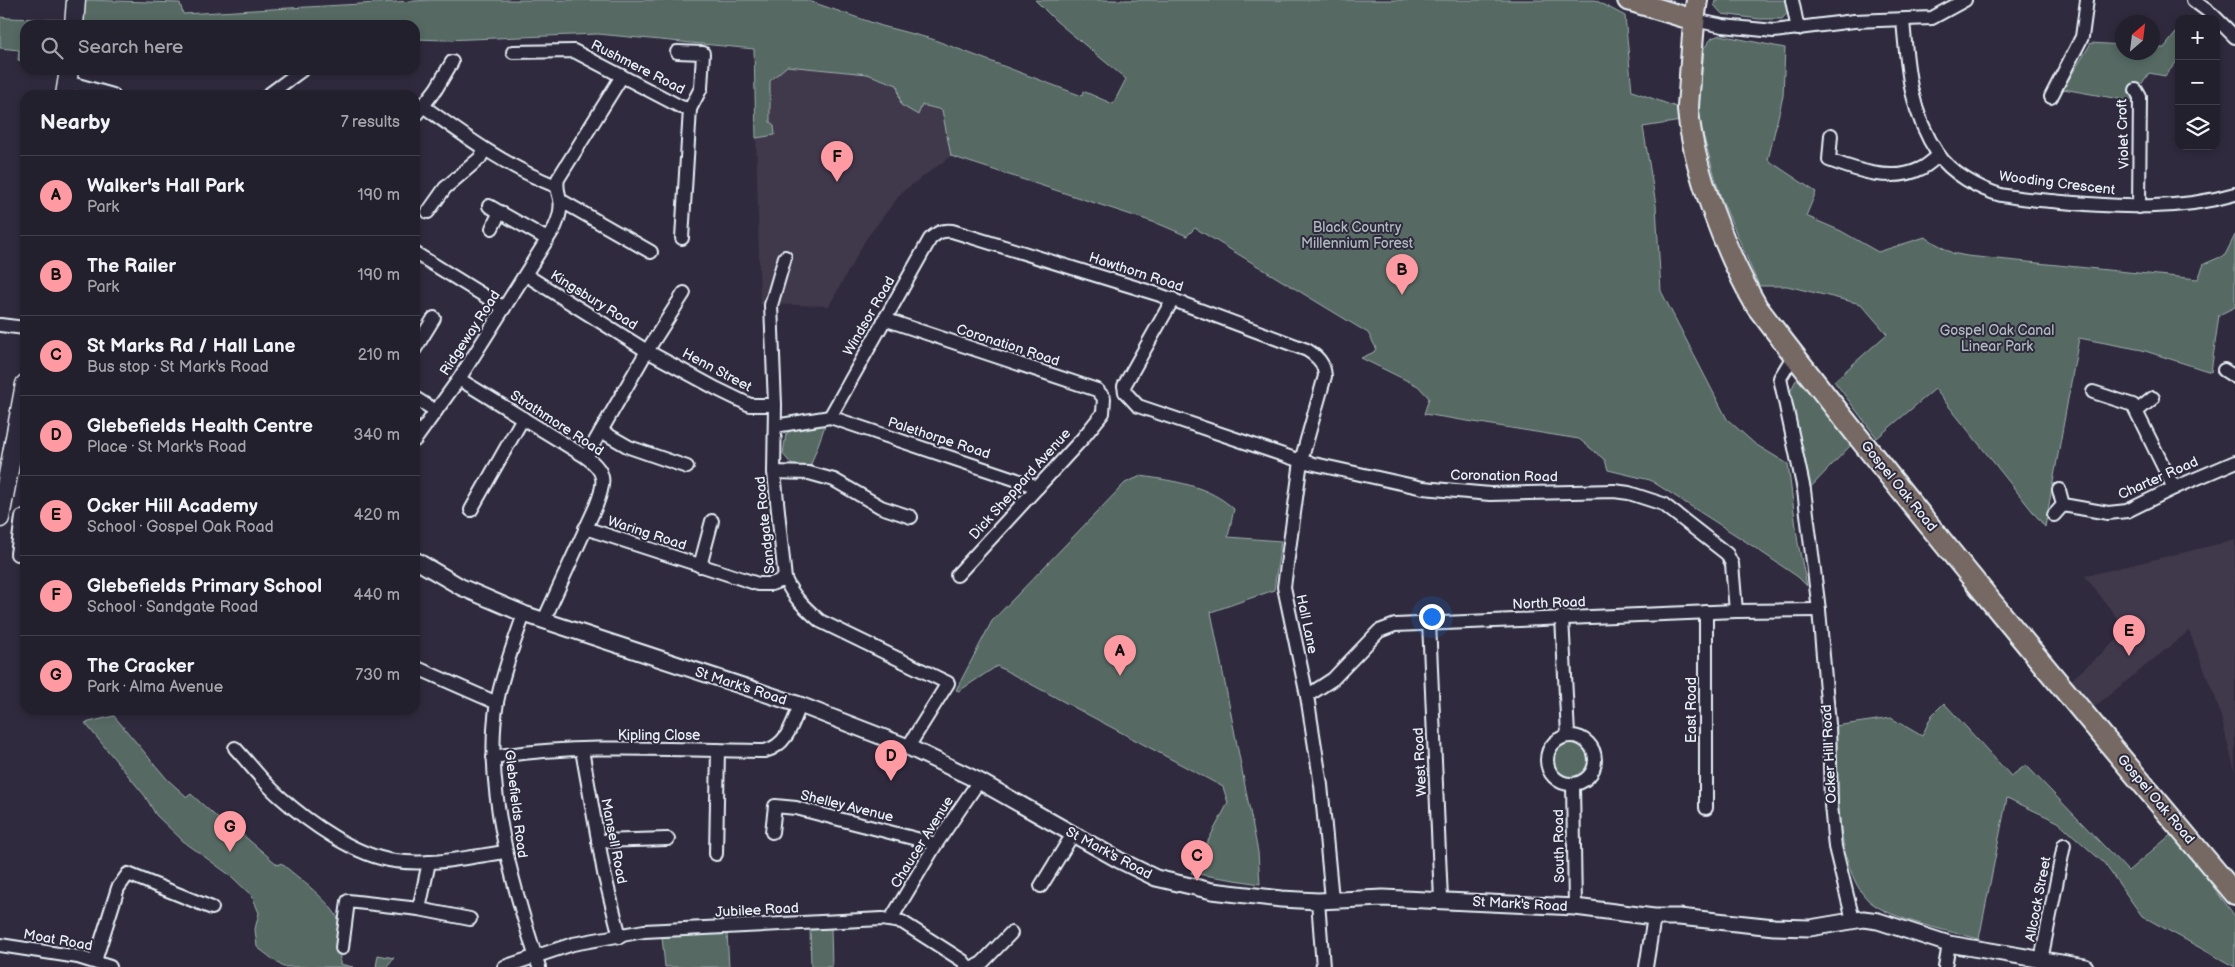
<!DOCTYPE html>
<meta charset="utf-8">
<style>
body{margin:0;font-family:"Balsamiq Sans",sans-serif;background:#2f2d3a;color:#f1f3f6}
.controls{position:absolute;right:15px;top:15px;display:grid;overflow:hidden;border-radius:10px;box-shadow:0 2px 8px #0003}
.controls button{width:45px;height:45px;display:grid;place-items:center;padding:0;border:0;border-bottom:1px solid #403e4a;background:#23202e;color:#f1f3f6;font:25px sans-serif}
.compass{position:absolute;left:2115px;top:15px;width:45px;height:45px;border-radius:50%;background:#23202e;box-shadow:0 2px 8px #0003;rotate:28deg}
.you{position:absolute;left:1431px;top:616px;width:18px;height:18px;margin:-12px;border:4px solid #fff;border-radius:50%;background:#1a73e8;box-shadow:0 0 0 8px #1a73e833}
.badge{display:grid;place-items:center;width:32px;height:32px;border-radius:50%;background:#ff9aa2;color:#111;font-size:16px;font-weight:700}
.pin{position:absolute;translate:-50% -41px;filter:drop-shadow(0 1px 2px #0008)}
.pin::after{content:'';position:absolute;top:26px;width:18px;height:15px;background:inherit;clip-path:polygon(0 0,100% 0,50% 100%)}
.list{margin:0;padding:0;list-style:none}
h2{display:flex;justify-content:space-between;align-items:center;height:65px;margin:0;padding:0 20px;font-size:21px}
h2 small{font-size:16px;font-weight:400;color:#a3a3aa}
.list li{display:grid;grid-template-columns:32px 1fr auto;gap:15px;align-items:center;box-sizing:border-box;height:80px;padding:0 20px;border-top:1px solid #403e4a}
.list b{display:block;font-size:19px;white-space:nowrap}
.list p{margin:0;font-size:16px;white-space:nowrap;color:#a3a3aa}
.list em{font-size:16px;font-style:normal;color:#a3a3aa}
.icon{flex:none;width:28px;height:28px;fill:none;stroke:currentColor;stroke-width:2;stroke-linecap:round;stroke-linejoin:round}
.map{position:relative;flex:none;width:2235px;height:967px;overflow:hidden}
.search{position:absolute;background:#23202e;box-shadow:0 2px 8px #0003;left:20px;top:20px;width:400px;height:55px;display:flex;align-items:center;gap:12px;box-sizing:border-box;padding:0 18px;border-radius:15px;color:#a3a3aa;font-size:19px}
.panel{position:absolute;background:#23202e;box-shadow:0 2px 8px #0003;left:20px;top:90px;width:400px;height:625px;border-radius:15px}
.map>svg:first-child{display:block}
.built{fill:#41384c}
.green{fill:#566a64;stroke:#9faeae}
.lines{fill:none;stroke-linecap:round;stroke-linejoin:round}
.minor-casing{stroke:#e8f1f8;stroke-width:16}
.tertiary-casing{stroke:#e8f1f8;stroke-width:19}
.secondary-casing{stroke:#e8f1f8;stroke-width:21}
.primary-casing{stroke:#e8f1f8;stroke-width:24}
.minor{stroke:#2f2a3d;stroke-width:12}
.tertiary{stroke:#2f2a3d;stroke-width:15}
.secondary{stroke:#2f2a3d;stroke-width:18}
.primary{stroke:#766964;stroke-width:20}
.labels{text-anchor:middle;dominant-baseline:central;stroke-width:4;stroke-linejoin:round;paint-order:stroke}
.street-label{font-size:14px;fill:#e8f1f8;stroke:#2f2a3d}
.park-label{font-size:14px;fill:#aebbbd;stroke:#2f2a3d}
</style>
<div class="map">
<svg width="2235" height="967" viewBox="0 0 2235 967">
<rect width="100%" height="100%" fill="#2f2a3d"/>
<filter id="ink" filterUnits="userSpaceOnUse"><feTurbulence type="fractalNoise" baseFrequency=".02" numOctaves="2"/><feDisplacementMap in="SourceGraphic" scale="10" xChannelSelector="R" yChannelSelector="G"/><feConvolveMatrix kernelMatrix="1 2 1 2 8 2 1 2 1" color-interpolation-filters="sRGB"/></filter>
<g filter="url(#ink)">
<g class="built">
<polygon points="754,49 910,80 959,117 951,156 902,192 866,239 829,306 760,304"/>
<polygon points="2235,540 2235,772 2217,702 2189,631 2093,708 2071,680 2127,631 2085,576"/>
</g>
<g class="green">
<polygon points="85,0 180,3 183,14 431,0 806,0 882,26 932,39 1082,96 1083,91 1113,104 1126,79 1056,21 1035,0 1595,0 1625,16 1632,91 1679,108 1681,121 1643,127 1656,205 1661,291 1727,419 1755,444 1788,464 1798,543 1807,586 1798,577 1745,541 1650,480 1608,470 1605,460 1579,439 1424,414 1429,398 1418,386 1361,358 1374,352 1376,348 1368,333 1195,228 1187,236 1159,224 951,156 942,110 922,105 918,115 901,105 897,85 867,74 787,66 770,81 770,122 774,125 775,135 756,138 754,49 598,34 445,40 415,39 415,25 82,25"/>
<polygon points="1715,0 1789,0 1791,9 1782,19 1759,19 1722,14 1714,5"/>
<polygon points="0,17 9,18 66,20 65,25 25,25 25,61 18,60 19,50 0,48"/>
<polygon points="2179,29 2179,59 2165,76 2149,73 2130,101 2063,89 2091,43 2122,45 2122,52 2152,52 2153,48 2164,48"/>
<polygon points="1720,35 1785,48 1783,96 1768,160 1816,192 1806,216 1841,231 1878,252 1925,237 1952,253 1967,256 2198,279 2204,264 2225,255 2235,235 2235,307 2219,315 2211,372 2142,350 2079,338 2045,527 1935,389 1877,438 1834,381 1887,334 1861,304 1787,286 1759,286 1721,198 1698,117 1704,48 1712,38"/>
<polygon points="1796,380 1804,381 1851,445 1809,489 1790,392"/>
<polygon points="826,423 810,467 792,465 783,454 786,434 796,427"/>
<path d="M 1141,476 C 1174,481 1208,485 1234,509 L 1228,537 L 1281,541 L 1274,590 L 1211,612 L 1258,852 L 1260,884 L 1191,873 L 1228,803 L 1223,787 L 997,666 L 959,691 L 956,690 L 992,621 L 1125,483 Z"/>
<path d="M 1944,703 L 2011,776 L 2026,765 L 2128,871 L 2173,833 L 2235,916 L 2235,967 L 2142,916 L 2104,863 L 2058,822 L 2007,798 L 1979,939 C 1950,931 1890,920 1868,900 C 1834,867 1837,772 1835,726 L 1891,718 L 1922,736 L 1932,715 Z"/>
<path d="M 114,716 L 167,779 L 187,797 L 191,794 L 233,832 L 236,829 L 278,865 L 281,863 C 297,877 332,902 339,921 C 343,930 339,953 340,964 L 353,967 L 283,967 L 257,947 L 255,929 L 259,913 L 252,896 L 231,876 L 183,841 L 156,815 L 145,796 L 85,723 Z"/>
<circle cx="1571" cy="760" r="18"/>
<polygon points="810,928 831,928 832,967 811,967"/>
<polygon points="727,933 729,967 665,967 662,937"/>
<polygon points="378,955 394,958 386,967 376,967"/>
</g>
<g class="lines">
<g class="minor-casing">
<g id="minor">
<polyline points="1792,0 1798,29"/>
<polyline points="2193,0 2213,15 2235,37"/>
<polyline points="1694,20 1723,26 1774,31 1854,21 1932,18 1965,0"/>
<path d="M 1903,20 C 1907,68 1910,112 1938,154 C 1951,173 1979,189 2001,195 C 2020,199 2042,200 2062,202 C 2120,207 2178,211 2235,194"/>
<polyline points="513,52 574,51 681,107 690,109 701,88 703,53 677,52"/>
<polyline points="67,82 113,95"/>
<polyline points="2136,90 2140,97 2139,207"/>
<polyline points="268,95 302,70"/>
<polyline points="2051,97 2082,37 2087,0"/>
<path d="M 423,106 C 466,137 507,167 556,186"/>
<polyline points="415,116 436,89 452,62"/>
<path d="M 1831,135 L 1829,160 C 1856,170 1892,183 1920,169 C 1927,166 1933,160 1939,155"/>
<polyline points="560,200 651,252"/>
<polyline points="489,206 547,239"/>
<polyline points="428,212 445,188 480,158 484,150"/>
<polyline points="492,228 500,212"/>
<polyline points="682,238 690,109"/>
<polyline points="415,253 504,308"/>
<path d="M 785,257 L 771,305 L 775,405 L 774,472 L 785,579 C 793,597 805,608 820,621 L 948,683 L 908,747"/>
<polyline points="526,275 647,351 717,389 750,405 775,405"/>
<polyline points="1173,299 1124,386 1125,392 1138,406 1301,461 1423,488 1490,494 1614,491 1629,493 1663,504 1727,554 1732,564 1736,611"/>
<polyline points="884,319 1097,390 1104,398 1103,413 1082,439 957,575"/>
<polyline points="0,325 25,328"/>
<polyline points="415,349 434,318"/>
<polyline points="1794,355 1780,378 1804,490 1819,610 1829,724 1831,805 1835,847 1853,920"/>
<polyline points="2224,370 2235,377"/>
<path d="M 459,379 L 586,457 C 607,472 605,483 596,506 L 544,620"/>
<polyline points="2093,392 2133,405 2174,488"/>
<polyline points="415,398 436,411"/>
<polyline points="2137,411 2153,398"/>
<path d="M 830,417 L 930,239 C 938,232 942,230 952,231 L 1157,294 L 1307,350 C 1318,357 1324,363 1325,376 L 1301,461 L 1284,587 L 1307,696 L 1321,785 L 1332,899"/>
<polyline points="775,426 830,417 1038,487"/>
<polyline points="601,431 629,447 687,467"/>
<path d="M 415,440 L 459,379 L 555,227 C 559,218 562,209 560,199 C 558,191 556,187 558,179 L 622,76"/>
<polyline points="586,457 647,351 684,293"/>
<polyline points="774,472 809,473 834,480 881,507 911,517"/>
<polyline points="2063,505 2108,513 2127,511 2174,488 2235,462"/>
<polyline points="471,510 523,418"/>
<polyline points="2054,515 2063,505 2059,490"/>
<polyline points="585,528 758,584 771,584 785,579"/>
<polyline points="17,554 22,517 25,517"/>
<polyline points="700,566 712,521"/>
<polyline points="1706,612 1706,808"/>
<path d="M 524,614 C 514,643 503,671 497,702 C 483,786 513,887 539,967"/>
<polyline points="1562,617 1568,735"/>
<polyline points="1429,622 1441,900"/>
<polyline points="415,667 497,703"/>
<polyline points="1307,696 1333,679 1379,631 1395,625 1736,611 1819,610"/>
<circle cx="1571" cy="760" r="24"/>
<path d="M 235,748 C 249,763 263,782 279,796 C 308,822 355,856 395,861 C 431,866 469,857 505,852"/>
<polyline points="582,750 604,873 620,937"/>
<path d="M 493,757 C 582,743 675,750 765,751 C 787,745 792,725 800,705"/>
<polyline points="1573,785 1575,907"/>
<polyline points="772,832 775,806 796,808 936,844"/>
<polyline points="598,841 668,839"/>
<polyline points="716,854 718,750"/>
<polyline points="429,862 419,909 470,919"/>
<polyline points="1041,886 1073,834"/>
<polyline points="1318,901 1323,967"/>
<polyline points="891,919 936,844 979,781"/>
<polyline points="0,945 78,957 110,967"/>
<polyline points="342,948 348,901 419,909"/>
<polyline points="2041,960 2064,845"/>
<polyline points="95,961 118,888 128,874 212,908"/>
<polyline points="504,967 573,944 644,931 882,919 902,922 963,961 968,967"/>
<polyline points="975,967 982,963 1011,933"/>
<polyline points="1646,967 1654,917"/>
<polyline points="1945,967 1949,944"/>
</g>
</g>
<g class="tertiary-casing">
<polyline id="tertiary" points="415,560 461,587 524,614 800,705 908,747 979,781 1119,860 1156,878 1212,891 1281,899 1318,901 1383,898 1575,907 1654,917 1679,917 1774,927 1810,928 1863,919 1878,921 1949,944 2085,967"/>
</g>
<g class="secondary-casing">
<g id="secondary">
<polyline points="74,25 76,0"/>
<polyline points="65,95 69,70"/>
<polyline points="0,518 25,384"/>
</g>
</g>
<g class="primary-casing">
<g id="primary">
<polyline points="1628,0 1694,20"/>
<path d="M 1697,0 C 1693,25 1692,50 1690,76 C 1690,87 1688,99 1688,110 C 1693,170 1727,255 1757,307 C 1910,507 2073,701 2235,894"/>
</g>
</g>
<use href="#minor" class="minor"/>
<use href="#tertiary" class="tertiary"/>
<use href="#secondary" class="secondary"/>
<use href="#primary" class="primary"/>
</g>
</g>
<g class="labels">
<g class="street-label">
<text transform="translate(638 67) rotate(27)">Rushmere Road</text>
<text transform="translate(2123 134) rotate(-92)">Violet Croft</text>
<text transform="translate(2057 183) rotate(7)">Wooding Crescent</text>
<text transform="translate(1136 272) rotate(18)">Hawthorn Road</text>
<text transform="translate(594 300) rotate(32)">Kingsbury Road</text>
<text transform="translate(869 316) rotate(-60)">Windsor Road</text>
<text transform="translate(470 333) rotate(-57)">Ridgeway Road</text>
<text transform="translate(1008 345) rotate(18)">Coronation Road</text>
<text transform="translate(717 370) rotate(28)">Henn Street</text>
<text transform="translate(557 423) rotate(33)">Strathmore Road</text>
<text transform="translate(939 438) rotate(18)">Palethorpe Road</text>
<text transform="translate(1504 476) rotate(1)">Coronation Road</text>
<text transform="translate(2158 478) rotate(-24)">Charter Road</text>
<text transform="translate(1020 484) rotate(-48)">Dick Sheppard Avenue</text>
<text transform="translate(1899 486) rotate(51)">Gospel Oak Road</text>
<text transform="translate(765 525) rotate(-96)">Sandgate Road</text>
<text transform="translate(647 533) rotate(18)">Waring Road</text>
<text transform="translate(1549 603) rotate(-2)">North Road</text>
<text transform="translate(1307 624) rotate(78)">Hall Lane</text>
<text transform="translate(741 686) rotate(18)">St Mark's Road</text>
<text transform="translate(1691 710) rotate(-90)">East Road</text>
<text x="659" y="735">Kipling Close</text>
<text transform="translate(1829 754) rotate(-93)">Ocker Hill Road</text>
<text transform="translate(1420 762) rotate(-93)">West Road</text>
<text transform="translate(2156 799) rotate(50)">Gospel Oak Road</text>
<text transform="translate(516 804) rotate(83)">Glebefields Road</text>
<text transform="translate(847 806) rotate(14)">Shelley Avenue</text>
<text transform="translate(614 841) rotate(79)">Mansell Road</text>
<text transform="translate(922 842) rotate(-58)">Chaucer Avenue</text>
<text transform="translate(1559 846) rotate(-91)">South Road</text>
<text transform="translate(1109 853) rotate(28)">St Mark's Road</text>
<text transform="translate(2038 899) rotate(-79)">Allcock Street</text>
<text transform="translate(1520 904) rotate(3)">St Mark's Road</text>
<text transform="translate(757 910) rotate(-3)">Jubilee Road</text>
<text transform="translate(58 940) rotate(10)">Moat Road</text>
</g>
<g class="park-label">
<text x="1357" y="227">Black Country<tspan x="1357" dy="16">Millennium Forest</tspan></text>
<text x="1997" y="330">Gospel Oak Canal<tspan x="1997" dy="16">Linear Park</tspan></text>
</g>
</g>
</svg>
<div class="controls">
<button>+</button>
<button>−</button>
<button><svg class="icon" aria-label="layers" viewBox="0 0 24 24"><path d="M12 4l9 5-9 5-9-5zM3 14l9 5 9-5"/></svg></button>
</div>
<svg class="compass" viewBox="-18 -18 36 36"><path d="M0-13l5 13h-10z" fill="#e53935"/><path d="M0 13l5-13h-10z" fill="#a3a3aa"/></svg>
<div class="you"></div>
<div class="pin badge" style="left:1120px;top:676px">A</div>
<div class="pin badge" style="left:1402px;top:295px">B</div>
<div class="pin badge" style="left:1197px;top:881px">C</div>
<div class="pin badge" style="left:891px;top:781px">D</div>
<div class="pin badge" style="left:2129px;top:656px">E</div>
<div class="pin badge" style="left:837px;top:182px">F</div>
<div class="pin badge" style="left:230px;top:852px">G</div>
<div class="search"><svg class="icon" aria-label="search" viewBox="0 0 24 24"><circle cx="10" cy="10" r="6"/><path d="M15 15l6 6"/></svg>Search here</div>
<section class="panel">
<h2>Nearby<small>7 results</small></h2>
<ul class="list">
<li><span class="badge">A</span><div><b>Walker's Hall Park</b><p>Park</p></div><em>190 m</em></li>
<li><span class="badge">B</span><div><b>The Railer</b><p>Park</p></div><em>190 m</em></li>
<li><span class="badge">C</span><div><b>St Marks Rd / Hall Lane</b><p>Bus stop · St Mark's Road</p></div><em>210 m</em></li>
<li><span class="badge">D</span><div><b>Glebefields Health Centre</b><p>Place · St Mark's Road</p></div><em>340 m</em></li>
<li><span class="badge">E</span><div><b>Ocker Hill Academy</b><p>School · Gospel Oak Road</p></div><em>420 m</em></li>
<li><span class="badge">F</span><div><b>Glebefields Primary School</b><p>School · Sandgate Road</p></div><em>440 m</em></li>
<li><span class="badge">G</span><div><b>The Cracker</b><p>Park · Alma Avenue</p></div><em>730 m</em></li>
</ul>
</section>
</div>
